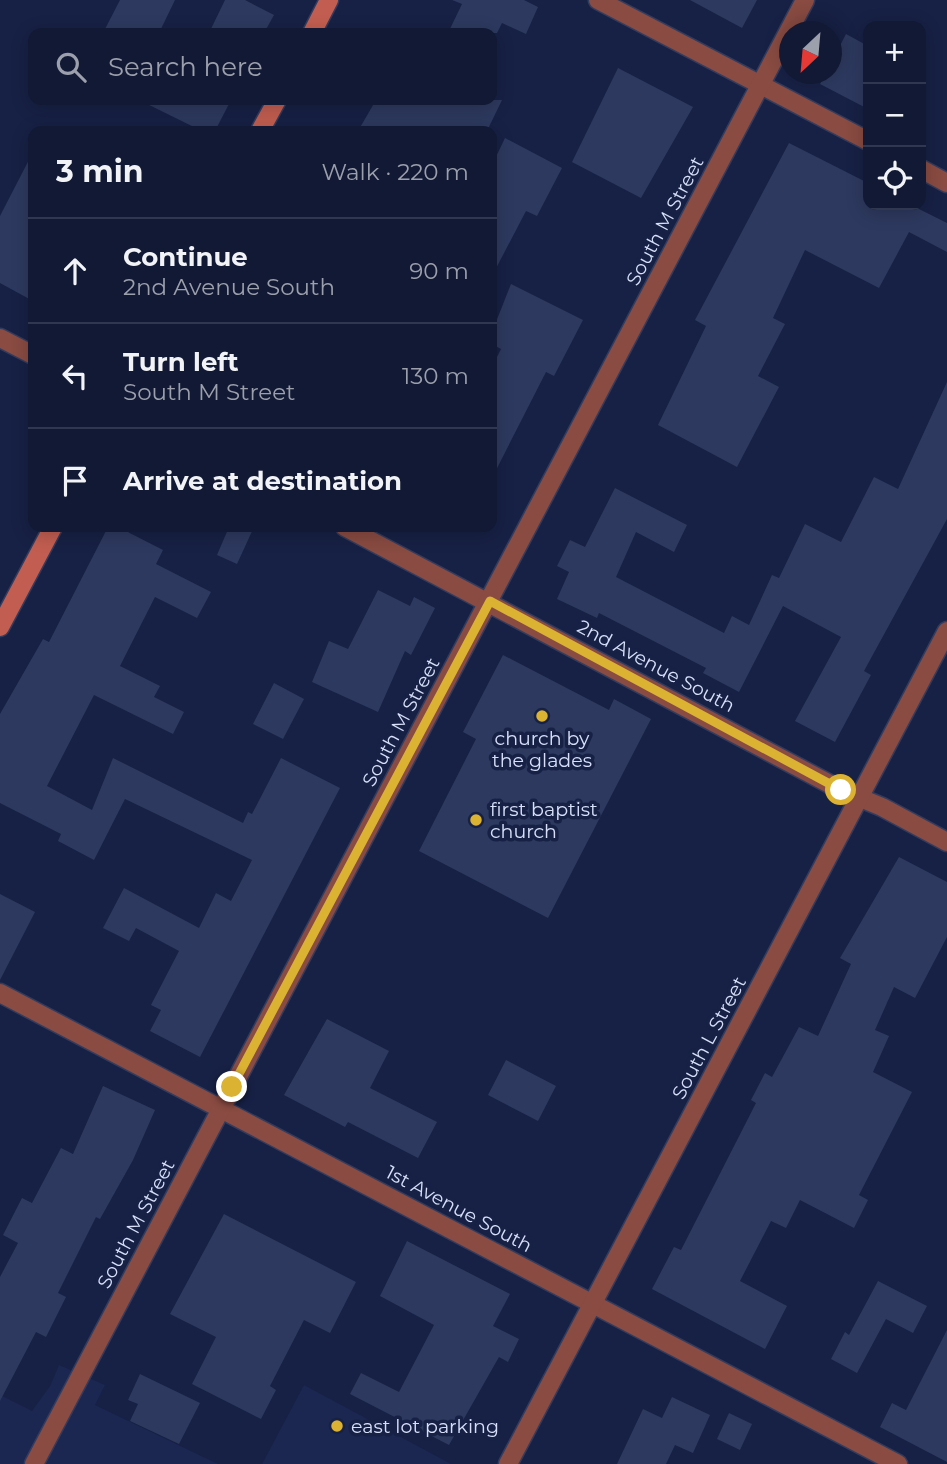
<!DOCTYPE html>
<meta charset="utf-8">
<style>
body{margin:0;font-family:Montserrat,sans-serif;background:#1e2640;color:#f1f3f6}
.controls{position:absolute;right:21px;top:21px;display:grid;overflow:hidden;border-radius:14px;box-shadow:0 4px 18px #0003}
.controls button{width:63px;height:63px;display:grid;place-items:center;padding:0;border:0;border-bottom:2px solid #30384f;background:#111934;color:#f1f3f6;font:35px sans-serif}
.compass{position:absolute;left:779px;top:21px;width:63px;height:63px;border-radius:50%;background:#111934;box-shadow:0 4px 18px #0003;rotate:206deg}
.stop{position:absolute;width:21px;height:21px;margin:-16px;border:5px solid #dcb233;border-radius:50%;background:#fff}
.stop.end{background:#dcb233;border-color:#fff;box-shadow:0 2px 7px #0008}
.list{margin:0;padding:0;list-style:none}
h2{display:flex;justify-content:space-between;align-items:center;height:91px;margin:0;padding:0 28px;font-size:30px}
h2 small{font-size:23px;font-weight:400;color:#9ca0ac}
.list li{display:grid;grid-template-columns:46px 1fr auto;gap:21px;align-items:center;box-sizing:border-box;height:105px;padding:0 28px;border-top:2px solid #30384f}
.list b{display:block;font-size:26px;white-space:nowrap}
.list p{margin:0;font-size:23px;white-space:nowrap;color:#9ca0ac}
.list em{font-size:23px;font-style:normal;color:#9ca0ac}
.icon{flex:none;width:38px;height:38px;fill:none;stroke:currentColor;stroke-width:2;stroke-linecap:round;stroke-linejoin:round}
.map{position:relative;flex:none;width:947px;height:1464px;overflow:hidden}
.search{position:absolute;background:#111934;box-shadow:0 4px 18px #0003;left:28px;top:28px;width:469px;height:77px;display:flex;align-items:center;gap:18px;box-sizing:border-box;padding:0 24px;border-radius:14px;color:#9ca0ac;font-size:26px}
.panel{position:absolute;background:#111934;box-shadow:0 4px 18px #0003;left:28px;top:126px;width:469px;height:406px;border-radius:14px}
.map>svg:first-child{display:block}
.built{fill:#1b2651}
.building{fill:#2d395f}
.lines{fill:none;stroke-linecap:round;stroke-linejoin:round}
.minor-casing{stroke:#323c5e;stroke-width:21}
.secondary-casing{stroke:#323c5e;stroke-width:21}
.minor{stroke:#894b42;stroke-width:18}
.secondary{stroke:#c25e51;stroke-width:18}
.route{stroke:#dcb233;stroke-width:9}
.poi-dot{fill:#dcb233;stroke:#172145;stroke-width:2.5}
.labels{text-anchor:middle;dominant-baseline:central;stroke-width:7;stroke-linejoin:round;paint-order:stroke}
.street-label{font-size:19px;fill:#d7e0f8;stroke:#172145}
.poi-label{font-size:19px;fill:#d7e0f8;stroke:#172145;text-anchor:start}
</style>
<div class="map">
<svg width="947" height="1464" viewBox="0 0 947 1464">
<rect width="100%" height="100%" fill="#172145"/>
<g class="built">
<polygon points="59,1365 105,1385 95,1405 218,1464 0,1464 0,1395 32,1411 50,1386"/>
<polygon points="304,1385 451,1464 262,1464"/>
</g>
<g class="building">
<polygon points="120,0 175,0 159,33 103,33"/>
<polygon points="225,0 245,0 274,15 264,33 209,33"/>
<polygon points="452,0 524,0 538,7 526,34 502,23 497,33 448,33 462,4"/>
<polygon points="690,0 757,0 742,28"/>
<polygon points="846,34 868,46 868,109 820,84 826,74 831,74 831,63"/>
<polygon points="618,68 693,107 641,198 572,162"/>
<polygon points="139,100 231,100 215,131 202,131"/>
<polygon points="376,100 502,100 487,131 358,131"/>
<polygon points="505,138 562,168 537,216 526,211 492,276 492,165"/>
<polygon points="789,143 868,183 868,205 911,205 947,223 947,252 909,232 879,288 805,250 773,318 785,324 758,376 779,387 737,467 658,425 706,326 695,320"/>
<polygon points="33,152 33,301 0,283 0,216"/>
<polygon points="511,284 583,320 554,376 546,372 492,478 492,367 501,349 492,344 492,332"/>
<polygon points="947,382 947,519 864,671 871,675 835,742 795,721 841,637 783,606 739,692 703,673 706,668 599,613 597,618 557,599 569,572 557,566 570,540 585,547 615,488 687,525 674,552 636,532 616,577 724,633 732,616 749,625 772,575 779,578 805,524 841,542 874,477 898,489"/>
<polygon points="108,527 118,527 163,550 156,564 211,592 197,618 155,597 120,666 160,686 154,697 184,712 173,734 94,695 47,786 92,810 113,758 243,823 248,812 252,814 281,758 340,788 200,1057 150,1031 161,1010 151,1005 179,951 136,928 129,941 103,928 124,888 199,928 216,893 231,901 252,860 125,799 94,860 58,841 61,834 0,803 0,714 43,639 49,642"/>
<polygon points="229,527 254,527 237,564 217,555"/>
<polygon points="378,590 410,606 414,597 435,608 411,655 405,651 378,712 312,682 329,641 348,649"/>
<polygon points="503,655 609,710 614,699 651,719 548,918 419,851 476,739 463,732"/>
<polygon points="274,683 304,699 283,739 253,724"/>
<polygon points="899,857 947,882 947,937 915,998 894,987 875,1030 889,1036 873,1072 912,1092 859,1195 868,1200 854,1228 800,1200 786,1228 771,1221 740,1281 787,1306 765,1349 652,1289 674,1247 681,1250 756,1103 751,1100 765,1073 772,1077 799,1027 818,1036 851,964 840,958"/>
<polygon points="0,894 35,912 0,980"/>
<polygon points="327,1019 389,1051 370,1088 437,1122 418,1158 348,1122 345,1127 284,1095"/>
<polygon points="506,1060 556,1086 538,1121 488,1095"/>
<polygon points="103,1086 155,1110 133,1160 100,1219 96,1217 58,1293 66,1297 46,1337 36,1332 0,1401 0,1277 18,1243 3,1235 22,1198 32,1203 61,1148 73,1154"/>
<polygon points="224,1214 356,1282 330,1333 304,1320 270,1386 276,1390 261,1419 192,1384 216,1337 170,1314"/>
<polygon points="407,1241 510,1294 493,1326 519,1339 508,1362 499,1357 449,1445 350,1394 361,1373 399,1392 434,1325 380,1296"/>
<polygon points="878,1281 927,1306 913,1333 886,1319 857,1373 831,1359 845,1332 849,1335"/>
<polygon points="947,1330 947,1462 880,1427 892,1403 906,1410"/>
<polygon points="140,1374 200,1403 179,1444 130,1421 138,1404 128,1400"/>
<polygon points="672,1397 710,1415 693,1453 675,1445 666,1464 617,1464 643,1409 662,1418"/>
<polygon points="729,1413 752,1424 740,1450 717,1439"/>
</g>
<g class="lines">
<g class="minor-casing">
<g id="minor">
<polyline points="598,0 868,141"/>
<polyline points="921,169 947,183"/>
<polyline points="0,338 33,355"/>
<polyline points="345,527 841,790 882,807 947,842"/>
<polyline points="0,993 898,1464"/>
<polyline points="34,1464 805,0"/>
<polyline points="508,1464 947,631"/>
</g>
</g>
<g class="secondary-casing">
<g id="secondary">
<polyline points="312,33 329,0"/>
<polyline points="260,131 277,100"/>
<polyline points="0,627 53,527"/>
</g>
</g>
<use href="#minor" class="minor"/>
<use href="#secondary" class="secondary"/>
</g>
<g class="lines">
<polyline class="route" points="232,1087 490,601 841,790"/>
</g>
<g class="poi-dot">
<circle cx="542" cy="716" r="7"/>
<circle cx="476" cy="820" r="7"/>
<circle cx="337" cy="1426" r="7"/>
</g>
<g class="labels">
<g class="street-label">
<text transform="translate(665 221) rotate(-62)">South M Street</text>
<text transform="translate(656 666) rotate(28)">2nd Avenue South</text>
<text transform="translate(401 722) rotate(-62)">South M Street</text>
<text transform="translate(709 1038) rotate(-62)">South L Street</text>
<text transform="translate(459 1209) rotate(28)">1st Avenue South</text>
<text transform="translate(136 1224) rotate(-62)">South M Street</text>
</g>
<g class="poi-label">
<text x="542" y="738" text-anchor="middle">church by<tspan x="542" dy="22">the glades</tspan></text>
<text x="490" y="809">first baptist<tspan x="490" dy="22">church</tspan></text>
<text x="351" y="1426">east lot parking</text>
</g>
</g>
</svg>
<div class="controls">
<button>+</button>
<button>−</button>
<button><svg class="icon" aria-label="locate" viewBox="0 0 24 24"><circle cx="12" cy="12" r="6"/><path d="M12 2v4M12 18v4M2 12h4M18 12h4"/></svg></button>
</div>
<svg class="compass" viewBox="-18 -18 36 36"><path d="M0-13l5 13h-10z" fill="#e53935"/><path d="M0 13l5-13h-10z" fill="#9ca0ac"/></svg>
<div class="stop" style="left:841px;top:790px"></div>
<div class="stop end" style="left:232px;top:1087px"></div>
<div class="search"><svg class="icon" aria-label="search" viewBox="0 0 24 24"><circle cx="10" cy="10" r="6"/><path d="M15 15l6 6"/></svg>Search here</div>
<section class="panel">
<h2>3 min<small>Walk · 220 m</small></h2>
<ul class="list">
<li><svg class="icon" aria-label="ahead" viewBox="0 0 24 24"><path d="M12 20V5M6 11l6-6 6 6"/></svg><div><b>Continue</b><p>2nd Avenue South</p></div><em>90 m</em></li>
<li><svg class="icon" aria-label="left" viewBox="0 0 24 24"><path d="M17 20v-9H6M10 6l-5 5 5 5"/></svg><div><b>Turn left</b><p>South M Street</p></div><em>130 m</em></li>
<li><svg class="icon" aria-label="arrive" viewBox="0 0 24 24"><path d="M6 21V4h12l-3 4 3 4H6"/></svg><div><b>Arrive at destination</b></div></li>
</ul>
</section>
</div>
